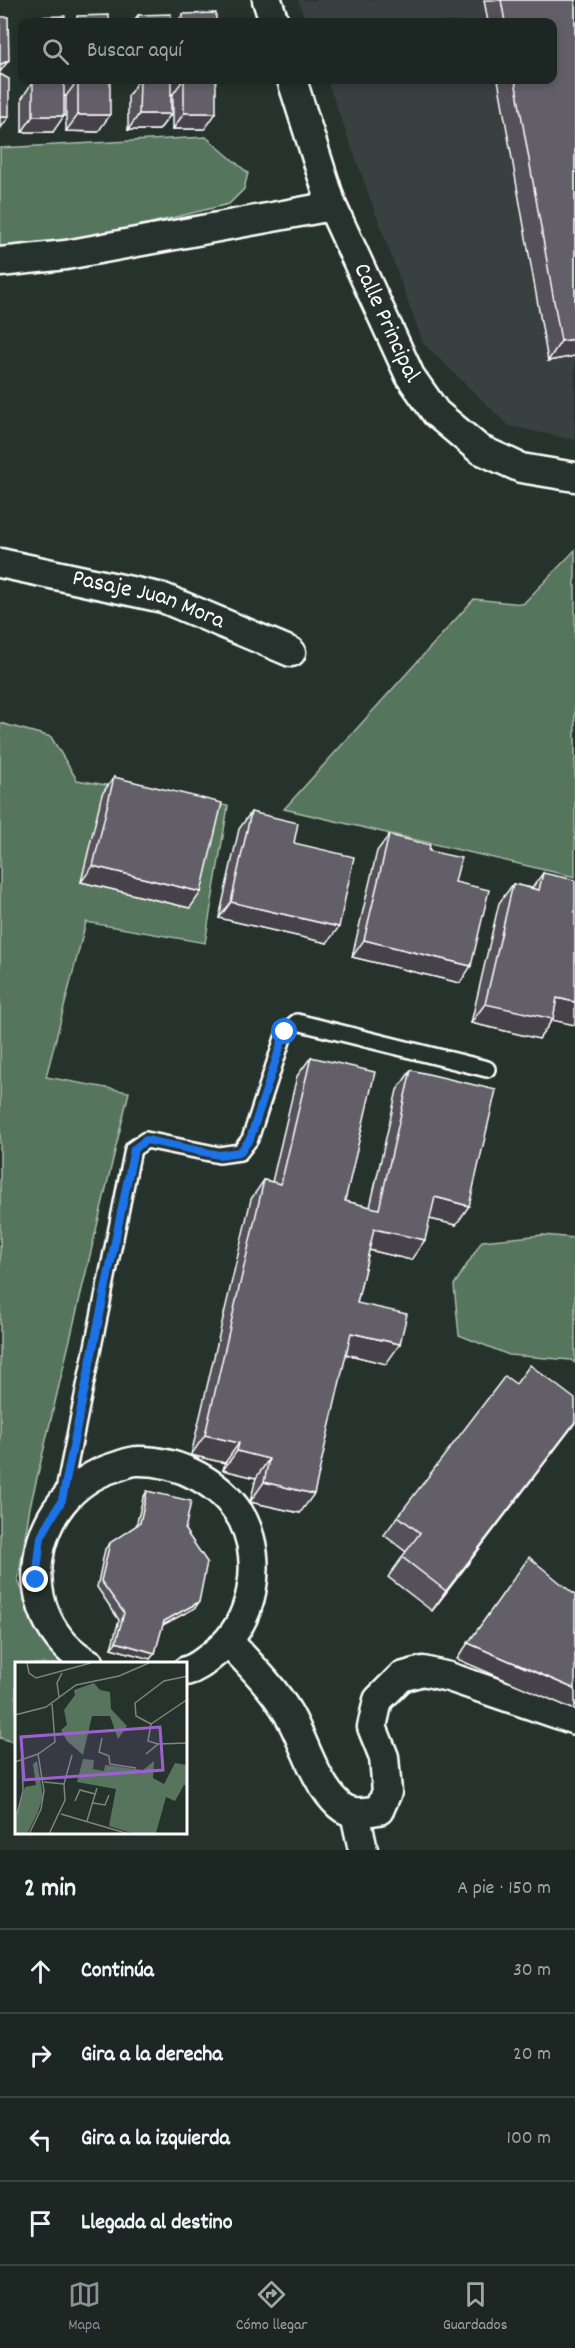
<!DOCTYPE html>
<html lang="es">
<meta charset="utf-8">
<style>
body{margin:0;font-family:Dekko,sans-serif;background:#252e2a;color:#f1f3f6}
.stop{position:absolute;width:18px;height:18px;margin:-14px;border:4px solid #1a73e8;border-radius:50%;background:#fff}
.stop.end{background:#1a73e8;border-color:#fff;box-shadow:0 2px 6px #0008}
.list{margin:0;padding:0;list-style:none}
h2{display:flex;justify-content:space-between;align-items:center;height:78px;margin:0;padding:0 24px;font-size:26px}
h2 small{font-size:20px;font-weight:400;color:#a0a5a5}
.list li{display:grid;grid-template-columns:39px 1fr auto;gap:18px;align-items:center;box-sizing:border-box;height:84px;padding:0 24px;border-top:2px solid #3a4340}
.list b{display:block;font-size:22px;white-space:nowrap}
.list em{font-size:20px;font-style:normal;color:#a0a5a5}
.icon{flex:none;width:33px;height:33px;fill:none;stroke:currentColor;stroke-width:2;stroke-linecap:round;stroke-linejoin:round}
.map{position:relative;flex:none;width:575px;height:1850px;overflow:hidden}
.search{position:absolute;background:#1c2622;box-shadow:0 3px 9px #0003;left:18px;right:18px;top:18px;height:66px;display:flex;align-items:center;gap:15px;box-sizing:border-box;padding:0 21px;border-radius:12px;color:#a0a5a5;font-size:22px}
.sheet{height:414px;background:#1c2622}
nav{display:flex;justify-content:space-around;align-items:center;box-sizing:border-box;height:84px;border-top:2px solid #3a4340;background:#1c2622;font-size:16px;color:#a0a5a5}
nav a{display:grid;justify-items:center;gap:3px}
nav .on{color:#8c9099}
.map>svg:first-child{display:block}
.built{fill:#38403f}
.green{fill:#57755d;stroke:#abbaae;stroke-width:1.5}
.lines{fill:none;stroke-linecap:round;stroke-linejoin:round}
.service-casing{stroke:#fff;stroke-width:20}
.minor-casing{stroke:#fff;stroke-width:33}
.service{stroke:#26332d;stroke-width:15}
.minor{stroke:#26332d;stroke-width:28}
.wall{fill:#54515a;stroke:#fff;stroke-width:1.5}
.shaded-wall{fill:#45424a;stroke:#fff;stroke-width:1.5}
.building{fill:#625e69;stroke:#fff;stroke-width:1.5}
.route{stroke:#1a73e8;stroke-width:8}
.labels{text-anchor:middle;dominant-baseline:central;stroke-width:6;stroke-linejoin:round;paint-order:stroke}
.street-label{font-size:24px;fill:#fff;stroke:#26332d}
.inset-road{fill:none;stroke:#7d8581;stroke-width:1.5}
.view{fill:#9c61cf;fill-opacity:0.15;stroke:#9c61cf;stroke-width:3}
.inset-edge{fill:none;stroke:#fff;stroke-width:3}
</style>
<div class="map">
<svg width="575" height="1850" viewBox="0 0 575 1850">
<rect width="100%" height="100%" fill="#26332d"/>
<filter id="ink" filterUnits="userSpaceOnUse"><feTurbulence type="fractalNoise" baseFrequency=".0167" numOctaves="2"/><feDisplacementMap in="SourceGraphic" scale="12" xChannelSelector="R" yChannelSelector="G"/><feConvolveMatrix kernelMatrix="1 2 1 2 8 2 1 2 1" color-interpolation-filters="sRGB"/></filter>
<g filter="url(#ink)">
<polygon class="built" points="298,0 575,0 575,440 509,426 423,343 327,80 552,80 552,22 306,22"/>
<g class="green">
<polygon points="206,137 248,173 244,189 229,204 69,243 0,250 0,148"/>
<polygon points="575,550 575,877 284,809 474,599 523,604"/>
<polygon points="0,723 51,737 77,780 228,806 205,943 86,922 46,1077 129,1092 30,1507 18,1580 40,1637 63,1664 16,1664 16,1743 0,1738"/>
<polygon points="543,1235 575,1238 575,1363 571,1360 509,1355 459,1335 454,1285 482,1241"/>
</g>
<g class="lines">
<g class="service-casing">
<polyline id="service" points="62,1500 133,1149 146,1140 219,1155 240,1152 250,1139 285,1032 297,1022 487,1069"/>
</g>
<g class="minor-casing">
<g id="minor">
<polyline points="267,0 274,22"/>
<path id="s1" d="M 292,80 L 332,206 L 410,376 L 436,413 L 479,449 L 521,468 L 575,477"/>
<polyline points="0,262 66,255 332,206"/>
<path id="s2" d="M 0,563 L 163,598 L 291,652"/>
<path d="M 229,1642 C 250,1665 272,1686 288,1713 C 305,1742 314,1782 339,1805 C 351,1816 365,1812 379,1810 L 387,1792 L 384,1757 L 372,1727 L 378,1700 L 401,1677 L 423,1671 L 449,1677 L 575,1720"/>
<path d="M 90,1664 C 7,1618 27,1493 115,1467 C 122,1465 130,1461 137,1461 C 178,1460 223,1483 243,1520 C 264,1563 253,1623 216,1652 C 206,1660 198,1668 186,1671"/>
<polyline points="355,1813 363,1850"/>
</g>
</g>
<use href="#service" class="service"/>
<use href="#minor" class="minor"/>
</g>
<g class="wall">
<polygon points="484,0 575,0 575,356 548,361 498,80 552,80 552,22 488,22"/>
<polygon points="183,14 216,22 177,22"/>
<polygon points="138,15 171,22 133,22"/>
<polygon points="22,31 22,72 21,70 21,33"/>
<polygon points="31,80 110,80 98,132 66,131 66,96 64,96 53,132 22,132 22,98 32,83"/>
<polygon points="138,80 216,80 205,129 173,129 173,94 171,94 171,114 159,130 128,130 128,96 138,81"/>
<polygon points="114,777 190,908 81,882 102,794"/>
<polygon points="251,812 294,843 327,943 219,918 239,829"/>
<polygon points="389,835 429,851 455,882 460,983 352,957 377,851"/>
<polygon points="543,873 552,1020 539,1039 471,1023 499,903 513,884 532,888"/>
<polygon points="311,1057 345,1201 370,1207 397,1090 411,1070 456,1225 430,1219 411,1260 369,1250 357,1303 386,1364 346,1354 300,1513 250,1502 256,1478 223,1470 225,1463 191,1455 251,1199 264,1180 272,1182 297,1076"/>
<polygon points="516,1384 575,1423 432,1611 388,1577 406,1552 384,1535 398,1516"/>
<polygon points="147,1491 185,1530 195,1608 162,1625 155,1653 150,1659 111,1648 119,1620 97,1587 105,1549 110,1543 136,1526 143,1498"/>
</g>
<g class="shaded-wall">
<polygon points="9,60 0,72 0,65"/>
<polygon points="64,80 78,80 66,96 53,96"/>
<polygon points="170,80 183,80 173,94 159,94"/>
<polygon points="184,113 216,113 205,129 173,129"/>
<polygon points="139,114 171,114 159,130 128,130"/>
<polygon points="78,115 110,115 98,132 66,131"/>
<polygon points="33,116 64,116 53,132 22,132"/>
<polygon points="0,117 9,117 0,129"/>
<polygon points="575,339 575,356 548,361 561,341"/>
<polygon points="93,866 201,892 190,908 81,882"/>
<polygon points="231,902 339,927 327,943 219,918"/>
<polygon points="364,940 471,966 460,983 352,957"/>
<polygon points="557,998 575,1002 575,1025 552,1020 539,1039 471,1023 485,1004"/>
<polygon points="435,1197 469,1206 456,1225 421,1217"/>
<polygon points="374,1229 425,1240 411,1260 361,1248"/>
<polygon points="351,1333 400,1344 386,1364 338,1352"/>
<polygon points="575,1422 572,1427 432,1611 446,1591"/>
<polygon points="205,1435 239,1443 225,1463 191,1455"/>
<polygon points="237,1451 269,1459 256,1478 223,1470"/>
<polygon points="264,1482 314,1494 300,1513 250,1502"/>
<polygon points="199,1602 195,1608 159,1627 164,1621"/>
<polygon points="116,1642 155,1653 150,1659 111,1648"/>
<polygon points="468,1643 575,1689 575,1710 457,1659"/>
</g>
<g class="building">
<polygon points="501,0 575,0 575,339 561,341 515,80 552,80 552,22 505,22"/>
<polygon points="216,13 216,22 183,22 183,14"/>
<polygon points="171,14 171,22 138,22 138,15"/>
<polygon points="109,15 109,22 77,22 77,16"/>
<polygon points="65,16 65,22 32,22 32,17"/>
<polygon points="0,17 8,17 9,60 0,65"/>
<polygon points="0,74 9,79 9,117 0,117"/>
<polygon points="35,80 110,80 110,115 78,115 78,80 64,80 64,116 33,116 33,82"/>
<polygon points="140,80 171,80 171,114 139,114"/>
<rect x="184" y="80" width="32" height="33"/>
<polygon points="114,777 222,803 201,892 93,866"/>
<polygon points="251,812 298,823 294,843 354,857 339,927 231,902"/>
<polygon points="389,835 430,845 429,851 461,858 455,882 489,890 471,966 364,940"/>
<polygon points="543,873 575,880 575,1002 557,998 553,1019 485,1004 513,884 539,890"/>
<polygon points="311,1057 375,1072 345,1201 379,1209 411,1070 496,1090 469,1206 435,1197 425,1240 374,1229 357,1303 407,1314 400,1344 351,1333 314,1494 264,1482 269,1459 237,1451 239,1443 205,1435 264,1180 281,1184"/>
<polygon points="530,1365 575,1399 575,1422 446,1591 402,1557 420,1533 398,1516 505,1376 516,1384"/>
<polygon points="147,1491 191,1501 185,1530 207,1562 199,1602 164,1621 155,1653 116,1642 124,1613 101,1581 110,1543 140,1523"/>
<polygon points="529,1557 575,1595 575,1689 468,1643"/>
</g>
</g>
<g class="lines" filter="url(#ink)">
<polyline class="route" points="36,1580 41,1537 62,1500 134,1149 146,1140 219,1155 240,1152 250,1139 285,1032"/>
</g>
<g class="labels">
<g class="street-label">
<text stroke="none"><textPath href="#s1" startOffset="261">Calle Principal</textPath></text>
<text stroke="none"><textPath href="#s2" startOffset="153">Pasaje Juan Mora</textPath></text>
</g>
</g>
<g transform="translate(15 1662)">
<rect width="172" height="172" fill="#26332d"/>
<path d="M 79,21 L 85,28 L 95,30 L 96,47 L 112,64 L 103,77 L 95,54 L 77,54 L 68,93 L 52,79 L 46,68 L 52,63 L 49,48 L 60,33 L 59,28 ZM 68,97 L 79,98 L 78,107 L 89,109 L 90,103 L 128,108 L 139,99 L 138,116 L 149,122 L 160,101 L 172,103 L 172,124 L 169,123 L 160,139 L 151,135 L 141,171 L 119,172 L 94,164 L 101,127 L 62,120 ZM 22,99 L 28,134 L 23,150 L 12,172 L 0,172 L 0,156 L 10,125 L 21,123 L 18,102 Z" fill="#57755d"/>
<path class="inset-road" d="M 12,1 L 14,11 L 21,16 L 76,1M 44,35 L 42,21 L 47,11M 0,53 L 31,45 L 61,23 L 104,14 L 134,1M 136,62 L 121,54 L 120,41 L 149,19 L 173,14M 136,62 L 173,37M 87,76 L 84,90 L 94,94 L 95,102 L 121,106M 143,82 L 173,81M 131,92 L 143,82 L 133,79 L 136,62M 0,100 L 23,92 L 40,80 L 37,42M 29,120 L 49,122M 60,139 L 65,128 L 80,132M 78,141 L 90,143 L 94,133M 2,152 L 8,129 L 7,98M 46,152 L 114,172M 72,159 L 82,126M 14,172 L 26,147 L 29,129 L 23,92M 34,172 L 50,138 L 49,122 L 57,93"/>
<path class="view" d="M 145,65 L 148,108 L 9,118 L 6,75 Z"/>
<rect width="172" height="172" class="inset-edge"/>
</g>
</svg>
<div class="stop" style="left:285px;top:1032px"></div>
<div class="stop end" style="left:36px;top:1580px"></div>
<div class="search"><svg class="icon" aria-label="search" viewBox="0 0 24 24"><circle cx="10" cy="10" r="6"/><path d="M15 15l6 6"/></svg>Buscar aquí</div>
</div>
<section class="sheet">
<h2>2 min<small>A pie · 150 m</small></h2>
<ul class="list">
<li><svg class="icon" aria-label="ahead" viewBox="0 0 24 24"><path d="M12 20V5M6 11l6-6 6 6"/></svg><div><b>Continúa</b></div><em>30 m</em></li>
<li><svg class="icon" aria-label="right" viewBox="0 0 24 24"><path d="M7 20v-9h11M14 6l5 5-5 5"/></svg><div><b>Gira a la derecha</b></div><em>20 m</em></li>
<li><svg class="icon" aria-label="left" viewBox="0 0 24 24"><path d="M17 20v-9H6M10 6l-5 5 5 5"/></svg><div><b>Gira a la izquierda</b></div><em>100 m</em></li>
<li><svg class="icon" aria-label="arrive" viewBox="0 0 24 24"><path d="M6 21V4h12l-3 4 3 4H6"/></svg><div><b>Llegada al destino</b></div></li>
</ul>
</section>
<nav>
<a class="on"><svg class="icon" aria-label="map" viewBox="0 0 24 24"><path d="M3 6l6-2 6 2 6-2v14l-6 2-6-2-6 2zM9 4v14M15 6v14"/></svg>Mapa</a>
<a><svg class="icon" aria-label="directions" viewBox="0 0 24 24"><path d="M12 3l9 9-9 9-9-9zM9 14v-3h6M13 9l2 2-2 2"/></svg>Cómo llegar</a>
<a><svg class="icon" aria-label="saved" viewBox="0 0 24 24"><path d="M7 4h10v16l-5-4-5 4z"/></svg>Guardados</a>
</nav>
